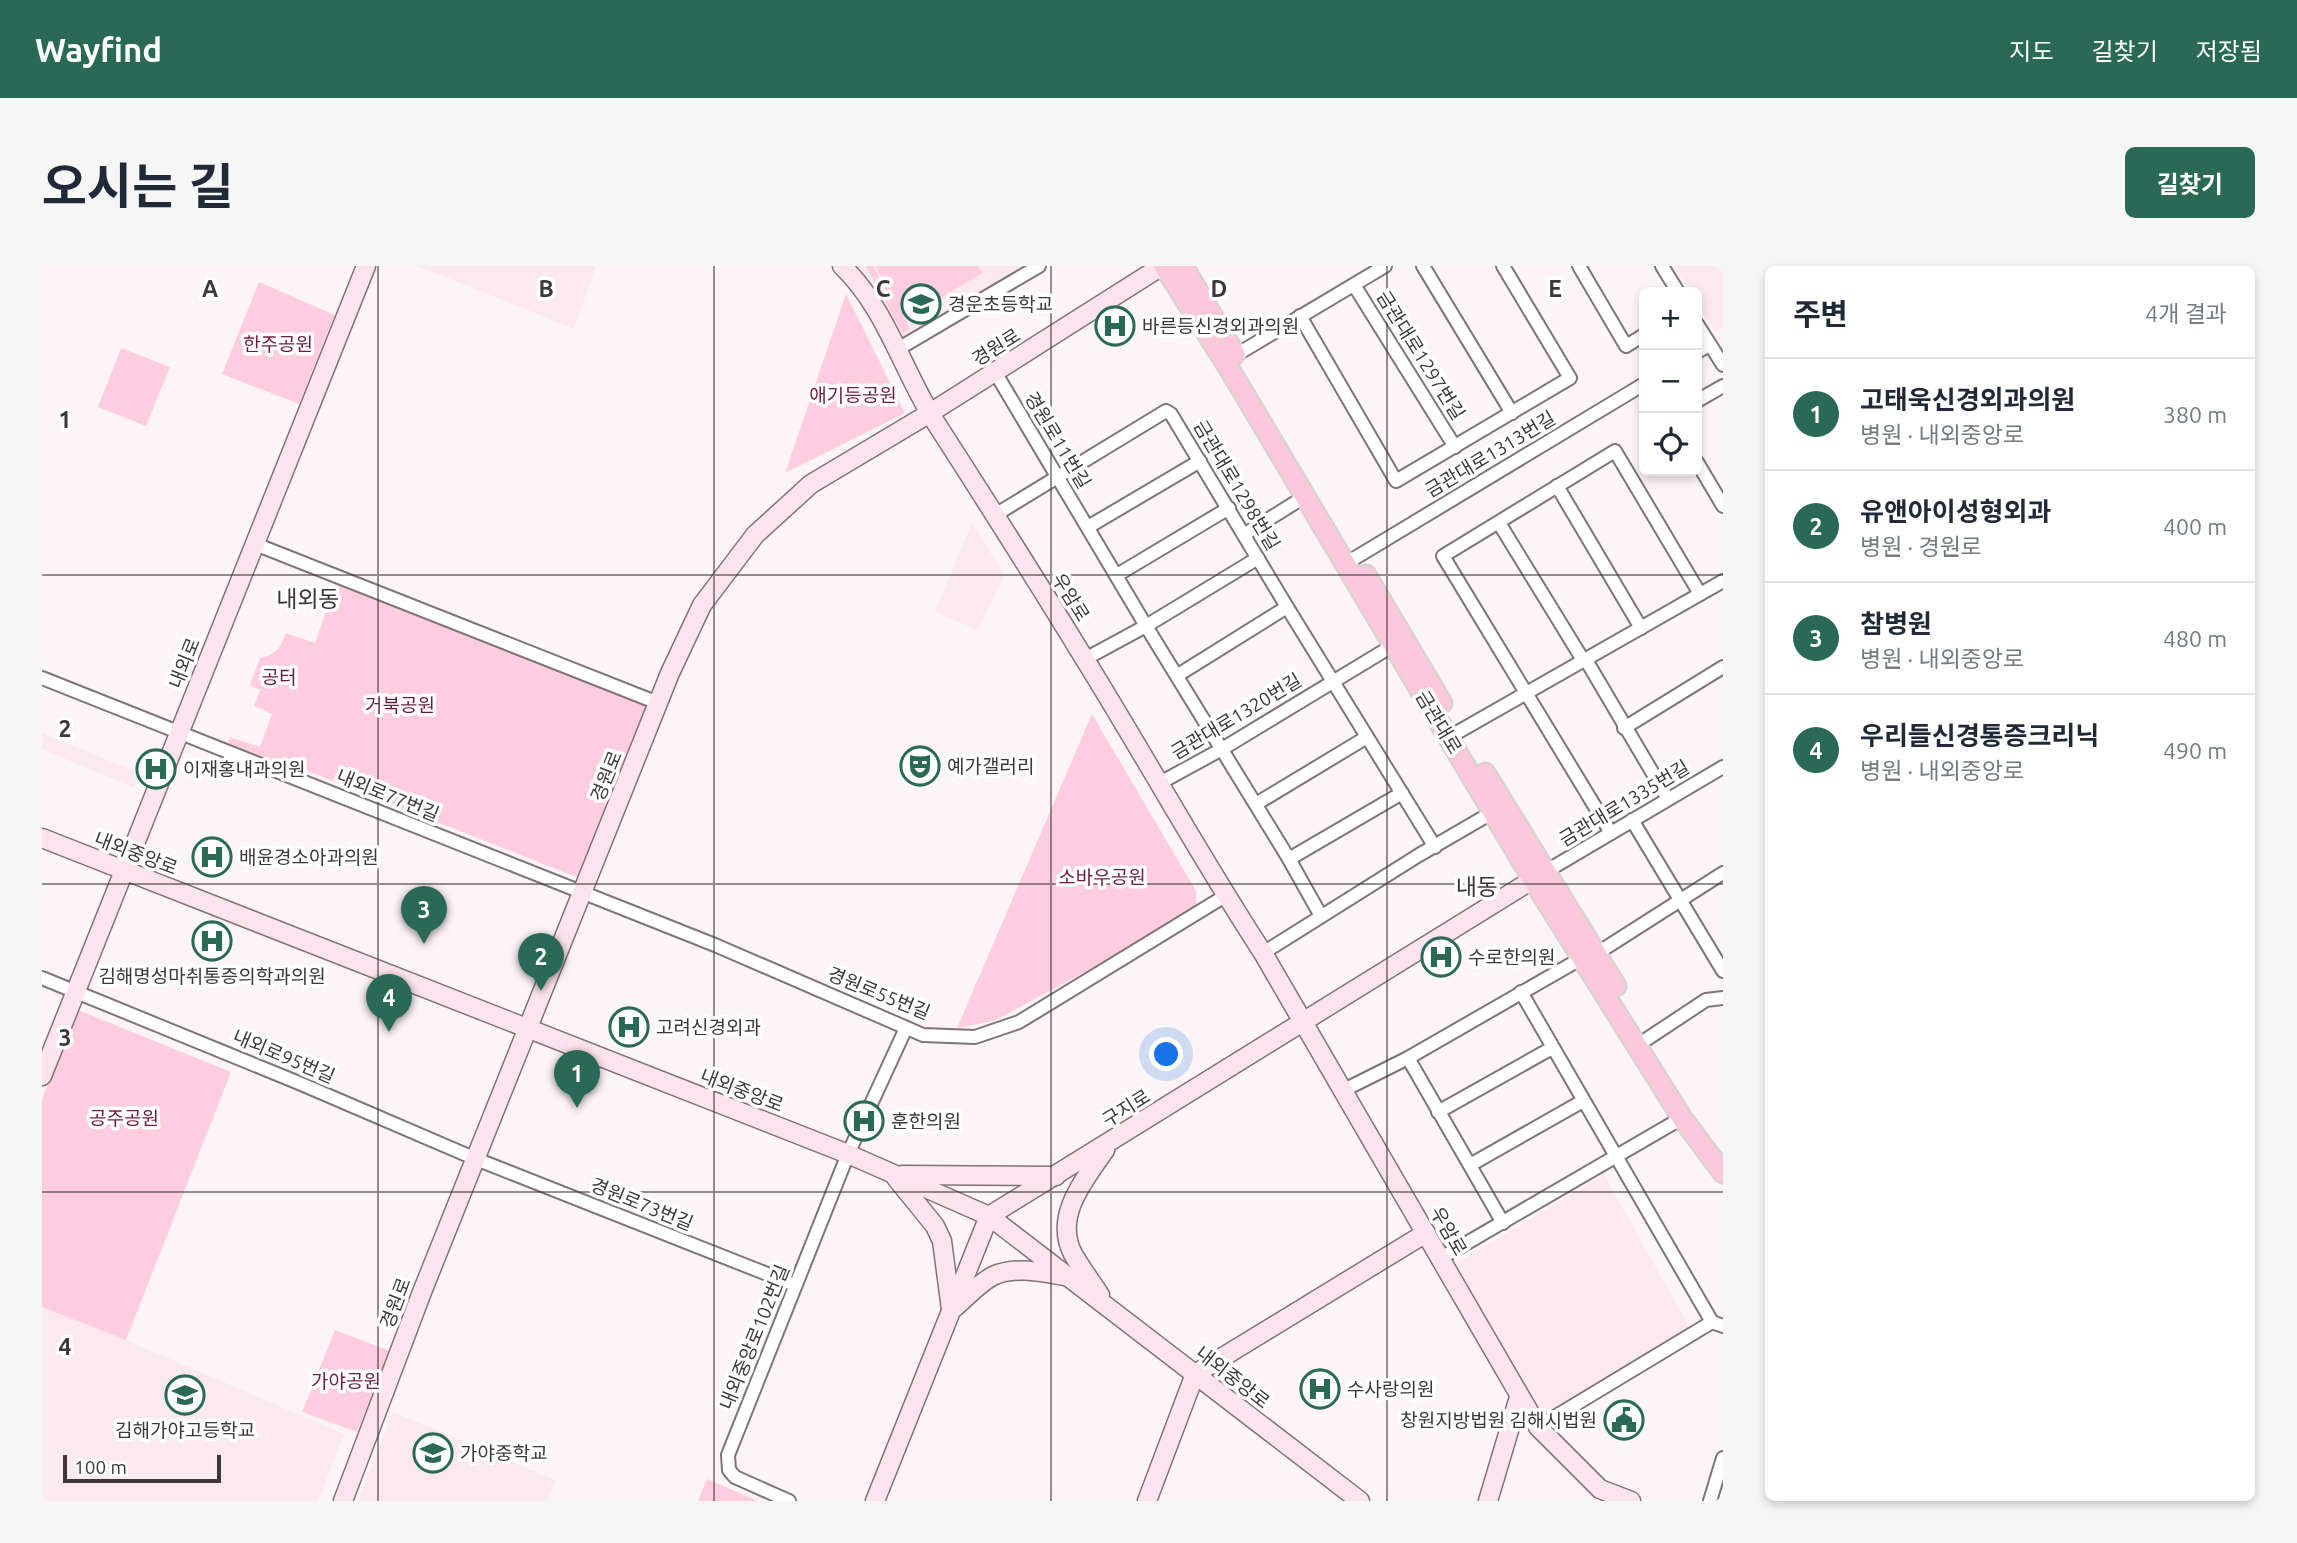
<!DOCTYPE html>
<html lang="ko">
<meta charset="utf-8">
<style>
body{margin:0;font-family:Ubuntu,"Noto Sans KR",sans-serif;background:#f6f6f7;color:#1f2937}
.controls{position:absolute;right:21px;top:21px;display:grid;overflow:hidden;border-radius:10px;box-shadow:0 4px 10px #0003}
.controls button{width:63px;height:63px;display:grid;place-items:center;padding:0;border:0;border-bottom:2px solid #e0e1e3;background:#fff;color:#1f2937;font:35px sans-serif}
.scale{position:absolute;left:21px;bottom:18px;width:158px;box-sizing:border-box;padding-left:7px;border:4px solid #3d3739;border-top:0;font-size:19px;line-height:24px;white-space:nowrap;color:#3d3739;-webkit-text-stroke:5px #fff;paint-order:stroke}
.you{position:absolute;left:1125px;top:789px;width:24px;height:24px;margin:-18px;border:5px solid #fff;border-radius:50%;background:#1a73e8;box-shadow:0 0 0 10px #1a73e833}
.badge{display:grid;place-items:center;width:46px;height:46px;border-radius:50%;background:#2a6956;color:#fff;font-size:23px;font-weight:700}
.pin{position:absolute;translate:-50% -58px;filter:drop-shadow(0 2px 4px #0008)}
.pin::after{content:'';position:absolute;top:37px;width:24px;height:21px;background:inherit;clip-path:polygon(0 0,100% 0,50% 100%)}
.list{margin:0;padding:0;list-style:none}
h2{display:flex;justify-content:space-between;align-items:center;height:91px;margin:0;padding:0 28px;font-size:30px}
h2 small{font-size:23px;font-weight:400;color:#747a83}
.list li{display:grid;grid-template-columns:46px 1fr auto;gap:21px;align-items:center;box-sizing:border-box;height:112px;padding:0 28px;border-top:2px solid #e0e1e3}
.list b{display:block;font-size:26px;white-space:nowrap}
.list p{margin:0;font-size:23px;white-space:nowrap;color:#747a83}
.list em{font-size:23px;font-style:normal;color:#747a83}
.icon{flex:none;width:38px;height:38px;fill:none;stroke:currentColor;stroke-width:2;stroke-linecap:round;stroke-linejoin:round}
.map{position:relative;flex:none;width:1681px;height:1235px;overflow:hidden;border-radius:10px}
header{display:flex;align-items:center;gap:42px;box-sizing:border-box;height:98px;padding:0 35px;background:#2a6956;color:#fff}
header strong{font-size:33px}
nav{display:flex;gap:38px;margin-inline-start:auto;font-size:24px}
.intro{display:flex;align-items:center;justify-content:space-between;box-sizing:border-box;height:168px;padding:0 42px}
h1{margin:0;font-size:49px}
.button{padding:18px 32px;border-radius:10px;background:#2a6956;color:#fff;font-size:24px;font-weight:700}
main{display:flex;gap:42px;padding:0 42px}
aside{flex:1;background:#fff;border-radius:10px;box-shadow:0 4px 10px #0003}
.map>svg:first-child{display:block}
.built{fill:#fce9f0}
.green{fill:#ffcddf}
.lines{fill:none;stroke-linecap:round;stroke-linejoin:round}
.street-casing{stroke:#817378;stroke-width:16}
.secondary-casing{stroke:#817378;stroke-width:21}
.primary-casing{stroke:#d4d3d3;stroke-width:23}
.street{stroke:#fff;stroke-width:12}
.secondary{stroke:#fde3ed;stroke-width:18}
.primary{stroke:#fbc7db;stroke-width:19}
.grid{fill:none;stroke:#3d3739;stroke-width:2;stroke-opacity:0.55}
.labels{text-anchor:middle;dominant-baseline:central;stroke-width:7;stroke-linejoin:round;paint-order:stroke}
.poi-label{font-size:19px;fill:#3d3739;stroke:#fff;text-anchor:start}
.park-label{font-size:19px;fill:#6d1c44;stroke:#fff}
.street-label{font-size:19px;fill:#3d3739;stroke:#fff}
.quarter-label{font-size:23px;fill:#3f3337;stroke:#fff}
.grid-label{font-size:23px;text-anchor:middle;font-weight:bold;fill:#3d3739;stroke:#fff;stroke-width:7;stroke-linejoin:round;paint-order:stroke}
</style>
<header>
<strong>Wayfind</strong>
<nav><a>지도</a><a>길찾기</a><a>저장됨</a></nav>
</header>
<div class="intro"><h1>오시는 길</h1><a class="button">길찾기</a></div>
<main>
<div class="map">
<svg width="1681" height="1235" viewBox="0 0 1681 1235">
<rect width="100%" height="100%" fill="#fdf4f7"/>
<g class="built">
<polygon points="376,0 554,0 532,63"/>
<polygon points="810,0 990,0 859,75"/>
<polygon points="1631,0 1681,0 1681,60 1674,66 1655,36 1655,26 1648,26"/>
<polygon points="930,257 962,309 936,364 893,346"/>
<polygon points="0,467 97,507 92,522 0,483"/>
<polygon points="1562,909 1653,1071 1499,1150 1407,1002"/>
<polygon points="0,1041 84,1074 302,1168 276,1235 0,1235"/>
<polygon points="351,1146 513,1214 505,1235 316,1235"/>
</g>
<g class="green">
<polygon points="824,0 831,0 839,15 841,14 833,0 936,0 940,7 864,53 861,48 868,63 861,68"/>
<polygon points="217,16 293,49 257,138 180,108"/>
<polygon points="804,28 863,147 743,207"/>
<polygon points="79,82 128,101 104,160 56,141"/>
<path d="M 296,311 L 607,441 L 537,612 L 235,493 L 233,496 L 186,477 L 188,471 L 218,481 L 230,448 L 212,440 L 218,424 L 208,419 L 218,392 C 234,389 239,381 244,367 L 273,377 Z"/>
<polygon points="1050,448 1154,625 1154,646 952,755 915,762"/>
<polygon points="36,744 189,806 84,1074 0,1041 0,833"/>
<polygon points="293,1064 348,1085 315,1166 260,1146"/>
<polygon points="665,1213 716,1235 656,1235"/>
</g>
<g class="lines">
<g class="street-casing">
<g id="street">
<polyline points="1381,0 1470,147"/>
<polyline points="1537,0 1584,80 1602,69"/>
<polyline points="1620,0 1636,26"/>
<polyline points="1312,19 1413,181"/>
<polyline points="1258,50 1354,215 1528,112 1461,0"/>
<polyline points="1655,58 1681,99"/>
<polyline points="856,83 997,0"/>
<polyline points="1655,86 1667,79"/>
<polyline points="1194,89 1343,0"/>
<polyline points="953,106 1104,360 1247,593 1279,650"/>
<polyline points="1655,135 1681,120"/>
<polyline points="1655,196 1681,240"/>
<polyline points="1515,220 1599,362"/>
<polyline points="953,249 1124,145 1129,148 1245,341 1393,581"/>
<polyline points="1457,257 1541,394"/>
<polyline points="1046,261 1158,195"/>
<polyline points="1203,268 1262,231"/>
<polyline points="213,278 616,437"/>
<polyline points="1313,292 1602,118"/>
<polyline points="1075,309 1187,242"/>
<polyline points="1043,393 1104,360 1216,292"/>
<polyline points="1544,394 1626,533"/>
<polyline points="1136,409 1245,341"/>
<polyline points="0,412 673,679 881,769 933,771 977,756 1183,630"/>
<polyline points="1582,462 1681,401"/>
<polyline points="1416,466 1681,315"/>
<polyline points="1116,518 1180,483 1350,380"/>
<polyline points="1214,538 1325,471"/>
<polyline points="1590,554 1681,705"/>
<polyline points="1569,567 1401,290 1573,185 1658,328"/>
<polyline points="1247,593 1360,527"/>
<polyline points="1503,606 1681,501"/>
<polyline points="1221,687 1377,589 1451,546"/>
<polyline points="1554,688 1681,607"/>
<polyline points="0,712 257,817 434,893 753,1019"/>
<polyline points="1479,726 1670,1056 1681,1060"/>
<polyline points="1605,773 1664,734 1681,732"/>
<polyline points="1366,792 1461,957"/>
<polyline points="1302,824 1366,792 1540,692"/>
<polyline points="1396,846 1510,782"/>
<polyline points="1428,899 1541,835"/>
<polyline points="1399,992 1640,852"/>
<polyline points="1496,1161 1670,1056"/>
<polyline points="747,1235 693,1211 687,1204 686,1189 806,888 864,762"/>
<polyline points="1668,1235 1681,1192"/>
</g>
</g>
<g class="secondary-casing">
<g id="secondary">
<path d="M 800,0 C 844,42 860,103 892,154 C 943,233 993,312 1042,392 C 1103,490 1158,591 1221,687 L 1496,1161 L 1558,1223 L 1589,1235"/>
<polyline points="0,572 806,888 947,950 1318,1235"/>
<polyline points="0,810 324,0"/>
<polyline points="860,909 1014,910"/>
<polyline points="854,912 893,960 900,975 909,1043"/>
<path d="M 1058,1029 C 1049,1015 1039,1002 1031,988 C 1011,950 1043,913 1063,884"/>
<path d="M 912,1042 C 924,1032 937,1017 951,1010 C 972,1000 999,1006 1022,1010"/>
<polyline points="301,1235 380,1026 628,407 660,339 713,269 769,218 888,147 1120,0"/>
<polyline points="833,1235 947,950 1503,606"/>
<polyline points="1105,1235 1153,1108 1384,967"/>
<polyline points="1446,1235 1477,1131"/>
</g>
</g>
<g class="primary-casing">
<g id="primary">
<polyline points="1122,0 1188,104 1491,614 1640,852 1681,907"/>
<polyline points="1141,0 1193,88"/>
<polyline points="1324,309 1400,437"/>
<polyline points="1443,507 1574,720"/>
</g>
</g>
<use href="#street" class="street"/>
<use href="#secondary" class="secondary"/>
<use href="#primary" class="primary"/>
</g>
<path class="grid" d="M 336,0 L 336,1235M 672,0 L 672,1235M 1009,0 L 1009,1235M 1345,0 L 1345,1235M 0,309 L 1681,309M 0,618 L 1681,618M 0,926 L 1681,926"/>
<defs>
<g id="school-ring" transform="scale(2.0125)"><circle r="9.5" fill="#fff" stroke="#2a6956" stroke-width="1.5"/><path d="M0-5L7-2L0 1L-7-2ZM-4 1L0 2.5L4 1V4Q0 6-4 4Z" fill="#2a6956"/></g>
<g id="hospital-ring" transform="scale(2.0125)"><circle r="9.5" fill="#fff" stroke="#2a6956" stroke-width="1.5"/><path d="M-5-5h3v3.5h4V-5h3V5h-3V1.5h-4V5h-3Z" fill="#2a6956"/></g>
<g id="theatre-ring" transform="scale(2.0125)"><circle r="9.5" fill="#fff" stroke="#2a6956" stroke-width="1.5"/><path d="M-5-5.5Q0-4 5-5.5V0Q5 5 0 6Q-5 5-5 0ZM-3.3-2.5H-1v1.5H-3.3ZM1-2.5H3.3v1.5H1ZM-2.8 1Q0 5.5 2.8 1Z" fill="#2a6956"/></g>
<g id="civic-ring" transform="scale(2.0125)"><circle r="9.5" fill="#fff" stroke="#2a6956" stroke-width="1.5"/><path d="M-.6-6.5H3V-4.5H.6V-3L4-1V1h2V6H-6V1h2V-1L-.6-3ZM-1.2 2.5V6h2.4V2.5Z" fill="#2a6956"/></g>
</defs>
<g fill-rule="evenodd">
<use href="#school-ring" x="879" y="38"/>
<use href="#hospital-ring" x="1073" y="60"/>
<use href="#theatre-ring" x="878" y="500"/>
<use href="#hospital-ring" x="114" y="503"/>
<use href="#hospital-ring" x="170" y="591"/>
<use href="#hospital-ring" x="170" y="675"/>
<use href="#hospital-ring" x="1399" y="691"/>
<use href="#hospital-ring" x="587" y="761"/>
<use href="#hospital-ring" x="822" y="855"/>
<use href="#hospital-ring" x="1278" y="1123"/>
<use href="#school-ring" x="143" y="1129"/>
<use href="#civic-ring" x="1582" y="1154"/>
<use href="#school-ring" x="391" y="1187"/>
</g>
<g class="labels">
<g class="poi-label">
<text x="906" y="38">경운초등학교</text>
<text x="1100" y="60">바른등신경외과의원</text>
<text x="905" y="500">예가갤러리</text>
<text x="141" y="503">이재홍내과의원</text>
<text x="197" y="591">배윤경소아과의원</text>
<text x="1426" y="691">수로한의원</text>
<text x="170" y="710" text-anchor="middle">김해명성마취통증의학과의원</text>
<text x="614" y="761">고려신경외과</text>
<text x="849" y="855">훈한의원</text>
<text x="1305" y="1123">수사랑의원</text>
<text x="1555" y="1154" text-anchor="end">창원지방법원 김해시법원</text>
<text x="143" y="1164" text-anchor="middle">김해가야고등학교</text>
<text x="418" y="1187">가야중학교</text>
</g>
<g class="park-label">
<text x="236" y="78">한주공원</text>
<text x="811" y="129">애기등공원</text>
<text x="237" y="411">공터</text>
<text x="358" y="439">거북공원</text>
<text x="1060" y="611">소바우공원</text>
<text x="82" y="852">공주공원</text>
<text x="304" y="1115">가야공원</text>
</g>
<g class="street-label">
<text transform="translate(954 81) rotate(-32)">경원로</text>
<text transform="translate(1379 89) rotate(58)">금관대로1297번길</text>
<text transform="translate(1016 174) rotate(59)">경원로11번길</text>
<text transform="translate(1448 188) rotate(-31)">금관대로1313번길</text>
<text transform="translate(1195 219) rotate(59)">금관대로1298번길</text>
<text transform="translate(1029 331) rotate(58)">우암로</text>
<text transform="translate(142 397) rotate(-68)">내외로</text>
<text transform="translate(1194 450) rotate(-31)">금관대로1320번길</text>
<text transform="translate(1397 456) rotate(59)">금관대로</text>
<text transform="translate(564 510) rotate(-68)">경원로</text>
<text transform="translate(346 529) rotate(22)">내외로77번길</text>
<text transform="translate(1582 537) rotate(-31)">금관대로1335번길</text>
<text transform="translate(94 587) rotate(21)">내외중앙로</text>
<text transform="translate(837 727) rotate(22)">경원로55번길</text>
<text transform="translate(242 790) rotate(23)">내외로95번길</text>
<text transform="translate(700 824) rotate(21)">내외중앙로</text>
<text transform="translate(1084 842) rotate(-32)">구지로</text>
<text transform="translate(600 938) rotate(22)">경원로73번길</text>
<text transform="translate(1407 965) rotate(60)">우암로</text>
<text transform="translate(353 1037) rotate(-69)">경원로</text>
<text transform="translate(712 1071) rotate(-68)">내외중앙로102번길</text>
<text transform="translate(1191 1111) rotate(38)">내외중앙로</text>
</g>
<g class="quarter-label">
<text x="266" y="332">내외동</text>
<text x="1435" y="620">내동</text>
</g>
</g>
<g class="grid-label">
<text x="168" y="31">A</text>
<text x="504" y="31">B</text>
<text x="841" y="31">C</text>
<text x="1177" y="31">D</text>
<text x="1513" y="31">E</text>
<text x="23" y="162">1</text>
<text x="23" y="471">2</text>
<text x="23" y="780">3</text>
<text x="23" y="1089">4</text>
</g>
</svg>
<div class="controls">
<button>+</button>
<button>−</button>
<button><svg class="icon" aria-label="locate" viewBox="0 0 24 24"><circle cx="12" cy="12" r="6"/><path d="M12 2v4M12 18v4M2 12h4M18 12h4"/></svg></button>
</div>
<div class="scale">100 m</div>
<div class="you"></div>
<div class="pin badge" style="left:535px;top:842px">1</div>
<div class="pin badge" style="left:499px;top:725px">2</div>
<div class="pin badge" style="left:382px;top:678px">3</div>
<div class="pin badge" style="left:347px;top:766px">4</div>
</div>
<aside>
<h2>주변<small>4개 결과</small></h2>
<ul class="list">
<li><span class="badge">1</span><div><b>고태욱신경외과의원</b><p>병원 · 내외중앙로</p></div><em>380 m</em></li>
<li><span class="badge">2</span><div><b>유앤아이성형외과</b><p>병원 · 경원로</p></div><em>400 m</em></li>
<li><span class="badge">3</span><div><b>참병원</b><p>병원 · 내외중앙로</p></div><em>480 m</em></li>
<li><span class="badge">4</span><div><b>우리들신경통증크리닉</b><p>병원 · 내외중앙로</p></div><em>490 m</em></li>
</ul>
</aside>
</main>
